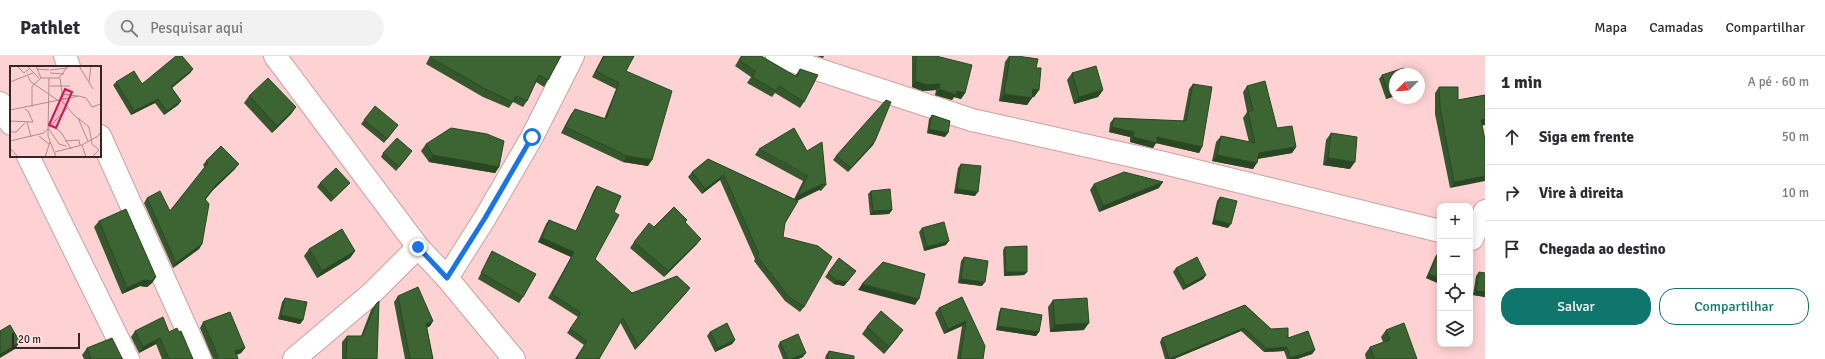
<!DOCTYPE html>
<html lang="pt">
<meta charset="utf-8">
<style>
body{margin:0;font-family:Signika,sans-serif;background:#f2f2f3;color:#2b2b33}
.controls{position:absolute;right:12px;bottom:12px;display:grid;overflow:hidden;border-radius:8px;box-shadow:0 2px 10px #0003}
.controls button{width:36px;height:36px;display:grid;place-items:center;padding:0;border:0;border-bottom:1px solid #e1e1e2;background:#fff;color:#2b2b33;font:20px sans-serif}
.compass{position:absolute;left:1389px;top:12px;width:36px;height:36px;border-radius:50%;background:#fff;box-shadow:0 2px 10px #0003;rotate:246deg}
.scale{position:absolute;left:12px;bottom:10px;width:68px;box-sizing:border-box;padding-left:4px;border:2px solid #362625;border-top:0;font-size:11px;line-height:14px;white-space:nowrap;color:#362625;-webkit-text-stroke:3px #ffe4e4;paint-order:stroke}
.stop{position:absolute;width:12px;height:12px;margin:-9px;border:3px solid #1a73e8;border-radius:50%;background:#fff}
.stop.end{background:#1a73e8;border-color:#fff;box-shadow:0 1px 4px #0008}
.list{margin:0;padding:0;list-style:none}
h2{display:flex;justify-content:space-between;align-items:center;height:52px;margin:0;padding:0 16px;font-size:17px}
h2 small{font-size:13px;font-weight:400;color:#7c7c81}
.list li{display:grid;grid-template-columns:26px 1fr auto;gap:12px;align-items:center;box-sizing:border-box;height:56px;padding:0 16px;border-top:1px solid #e1e1e2}
.list b{display:block;font-size:15px;white-space:nowrap}
.list em{font-size:13px;font-style:normal;color:#7c7c81}
.actions{display:flex;gap:8px;padding:12px 16px}
.actions a{flex:1;padding:9px 0;border:1px solid #0f766e;border-radius:16px;text-align:center;font-size:14px;color:#0f766e}
.actions .main{background:#0f766e;color:#fff}
.icon{flex:none;width:22px;height:22px;fill:none;stroke:currentColor;stroke-width:2;stroke-linecap:round;stroke-linejoin:round}
.map{position:relative;flex:none;width:1485px;height:303px;overflow:hidden}
header{display:flex;align-items:center;gap:24px;box-sizing:border-box;height:56px;padding:0 20px;background:#fff;border-bottom:1px solid #e1e1e2}
header strong{font-size:19px}
nav{display:flex;gap:22px;margin-inline-start:auto;font-size:14px}
.search{width:280px;height:36px;background:#f2f2f3;display:flex;align-items:center;gap:10px;box-sizing:border-box;padding:0 14px;border-radius:22px;color:#7c7c81;font-size:15px}
main{display:flex}
aside{flex:1;background:#fff}
.map>svg:first-child{display:block}
.lines{fill:none;stroke-linecap:round;stroke-linejoin:round}
.street-casing{stroke:#cba1a1;stroke-width:24}
.street{stroke:#fff;stroke-width:22}
.wall{fill:#34572c}
.shaded-wall{fill:#2a4724}
.building{fill:#3c6533;stroke:#2a4724}
.route{stroke:#1a73e8;stroke-width:5}
.inset-road{fill:none;stroke:#ae8d8d;stroke-width:1}
.view{fill:#c2185b;fill-opacity:0.15;stroke:#c2185b;stroke-width:2}
.inset-edge{fill:none;stroke:#362625;stroke-width:2}
</style>
<header>
<strong>Pathlet</strong>
<div class="search"><svg class="icon" aria-label="search" viewBox="0 0 24 24"><circle cx="10" cy="10" r="6"/><path d="M15 15l6 6"/></svg>Pesquisar aqui</div>
<nav><a>Mapa</a><a>Camadas</a><a>Compartilhar</a></nav>
</header>
<main>
<div class="map">
<svg width="1485" height="303" viewBox="0 0 1485 303">
<rect width="100%" height="100%" fill="#fed2d2"/>
<g class="lines">
<g class="street-casing">
<g id="street">
<polyline points="65,0 69,11"/>
<polyline points="275,0 418,191 447,222 514,303"/>
<polyline points="777,0 972,64 1164,107 1440,175"/>
<polyline points="0,47 11,68"/>
<polyline points="100,80 200,303"/>
<polyline points="28,100 128,303"/>
<polyline points="1472,183 1485,155"/>
<polyline points="447,222 485,162 532,81 573,0"/>
<polyline points="294,303 371,238 418,191"/>
</g>
</g>
<use href="#street" class="street"/>
</g>
<g class="wall">
<polygon points="430,0 561,0 548,24 544,31 536,26 527,45 523,51 513,46 509,52 483,41 426,8"/>
<polygon points="603,0 634,0 626,15 648,110 623,106 561,77 571,58 575,53 604,63 616,33 592,21"/>
<polygon points="741,0 761,0 795,20 800,13 804,46 800,52 775,37 772,41 747,27 751,21 735,10"/>
<polygon points="912,0 936,0 965,37 961,43 954,41 952,44 935,39 936,34 923,35 912,31"/>
<polygon points="1009,0 1017,0 1036,12 1039,34 1034,41 1032,41 1027,49 999,45 1005,6"/>
<polygon points="193,13 190,17 172,32 181,45 178,49 164,59 155,47 131,59 113,29 116,26 142,28"/>
<polygon points="1072,17 1103,34 1098,41 1074,48 1067,24"/>
<polygon points="1395,18 1395,40 1386,43 1379,23 1382,19"/>
<polygon points="1193,28 1202,91 1199,97 1156,87 1153,92 1130,86 1130,81 1109,76 1110,67 1114,62 1183,65 1189,33"/>
<polygon points="1247,30 1277,72 1296,91 1292,97 1258,103 1253,113 1212,105 1216,86 1221,80 1249,86 1243,62 1247,56 1243,36"/>
<polygon points="1439,31 1458,44 1485,39 1485,69 1482,69 1485,84 1450,132 1435,58 1435,37"/>
<polygon points="249,40 296,51 291,58 272,77 244,47"/>
<polygon points="932,59 945,81 927,77 929,63"/>
<polygon points="364,64 398,69 384,87 361,68"/>
<polygon points="1331,77 1350,113 1323,109 1326,84"/>
<polygon points="875,85 873,89 848,116 833,104 836,100"/>
<polygon points="426,88 499,111 495,117 429,106 421,95"/>
<polygon points="759,93 826,129 821,135 819,134 797,144 785,167 783,181 804,251 800,256 785,245 754,205 755,203 720,124 702,138 688,121 692,116 708,103 794,143 803,125 755,99"/>
<polygon points="383,97 409,99 396,115 381,101"/>
<polygon points="206,105 235,113 213,134 206,143 202,188 199,193 173,212 144,147 147,142 170,155 205,112 203,109"/>
<polygon points="961,108 975,140 954,137 958,112"/>
<polygon points="320,127 350,127 331,146 317,131"/>
<polygon points="1094,128 1159,132 1099,156 1090,134"/>
<polygon points="597,130 614,156 595,203 632,237 687,236 635,294 620,266 599,303 575,303 584,289 567,277 578,261 548,242 571,201 538,186 546,168 549,164 576,175 594,134"/>
<polygon points="871,135 892,154 889,158 870,159 868,138"/>
<polygon points="1220,141 1228,172 1212,168 1217,145"/>
<polygon points="99,165 156,221 152,227 147,231 140,230 122,238 94,171"/>
<polygon points="685,166 697,188 664,221 630,192 634,186 654,171"/>
<polygon points="922,172 946,189 924,195 919,176"/>
<polygon points="1005,191 1027,216 1024,219 1004,220 1003,194"/>
<polygon points="309,193 355,195 350,202 317,222 304,200"/>
<polygon points="492,195 523,241 519,247 478,223"/>
<polygon points="1438,197 1440,198 1440,228 1426,222 1435,201"/>
<polygon points="964,201 982,230 958,227 961,205"/>
<polygon points="1176,212 1206,219 1203,223 1183,234 1173,216"/>
<polygon points="856,215 844,230 834,228 825,221 828,217"/>
<polygon points="1479,216 1485,217 1485,241 1473,239 1476,220"/>
<polygon points="398,240 433,265 430,270 427,272 433,303 405,303 394,246"/>
<polygon points="962,241 983,303 957,303 962,270 944,278 935,257 939,252"/>
<polygon points="285,242 303,264 300,268 278,263 282,246"/>
<polygon points="1053,244 1084,274 1050,276 1048,251"/>
<polygon points="376,248 377,303 342,303 342,286 347,280 361,280 371,254"/>
<polygon points="1245,249 1271,273 1315,294 1312,298 1297,303 1287,303 1284,295 1264,296 1241,275 1174,303 1165,303 1160,286 1162,282"/>
<polygon points="1001,252 1039,276 1036,280 996,274 999,256"/>
<polygon points="203,266 245,292 241,297 237,299 238,303 213,303 200,272"/>
<polygon points="867,271 898,281 884,298 862,278"/>
<polygon points="1386,274 1417,303 1366,303 1365,298 1370,291 1383,286 1381,281"/>
<polygon points="135,275 169,276 193,303 162,303 156,288 139,297 131,281"/>
<polygon points="710,276 735,284 732,288 715,296 707,280"/>
<polygon points="780,286 803,301 798,303 783,303 778,290"/>
<polygon points="87,292 122,302 123,303 84,303 82,299"/>
<polygon points="829,295 854,303 825,303 826,299"/>
</g>
<g class="shaded-wall">
<polygon points="817,0 824,0 823,2"/>
<polygon points="193,13 190,17 168,35 171,31"/>
<polygon points="915,25 940,28 936,34 923,35 912,31"/>
<polygon points="939,33 957,35 965,37 961,43 954,41 952,44 935,39"/>
<polygon points="1033,33 1039,34 1034,41 1028,40"/>
<polygon points="1103,34 1098,41 1074,48 1079,41"/>
<polygon points="1395,37 1395,40 1386,43 1389,39"/>
<polygon points="1004,38 1032,42 1027,49 999,45"/>
<polygon points="158,43 155,47 131,59 134,55"/>
<polygon points="181,45 178,49 164,59 167,55"/>
<polygon points="296,51 291,58 272,77 277,70"/>
<polygon points="1485,63 1485,69 1477,70 1481,64"/>
<polygon points="1112,71 1134,76 1130,81 1109,76"/>
<polygon points="929,73 948,77 945,81 927,77"/>
<polygon points="1133,81 1157,81 1202,91 1199,97 1156,87 1153,92 1130,86"/>
<polygon points="875,85 873,89 848,116 851,112"/>
<polygon points="1296,91 1292,97 1255,103 1259,97"/>
<polygon points="433,99 499,111 495,117 429,106"/>
<polygon points="1217,99 1257,107 1253,113 1212,105"/>
<polygon points="627,100 652,104 648,110 623,106"/>
<polygon points="1328,102 1355,106 1350,113 1323,109"/>
<polygon points="239,108 235,113 213,134 202,147 216,129"/>
<polygon points="724,119 720,124 702,138 705,133"/>
<polygon points="1485,120 1485,125 1450,132 1454,126"/>
<polygon points="1163,126 1159,132 1099,156 1103,150"/>
<polygon points="823,128 819,134 793,147 797,140"/>
<polygon points="957,133 978,136 975,140 954,137"/>
<polygon points="892,154 889,158 870,159 873,155"/>
<polygon points="1214,164 1231,168 1228,172 1212,168"/>
<polygon points="542,182 574,196 571,201 538,186"/>
<polygon points="701,183 697,188 664,221 668,215"/>
<polygon points="949,185 946,189 924,195 927,191"/>
<polygon points="202,188 199,193 173,212 176,207"/>
<polygon points="355,195 350,202 317,222 322,215"/>
<polygon points="1006,216 1027,216 1024,219 1004,220"/>
<polygon points="853,218 844,230 834,228 836,224"/>
<polygon points="1429,218 1440,223 1440,228 1426,222"/>
<polygon points="1206,219 1203,223 1183,234 1186,230"/>
<polygon points="156,221 152,227 147,231 140,230 122,238 127,232 144,224"/>
<polygon points="961,223 985,226 982,230 958,227"/>
<polygon points="862,228 919,243 915,249 858,234"/>
<polygon points="690,232 687,236 635,294 638,290"/>
<polygon points="1476,235 1485,236 1485,241 1473,239"/>
<polygon points="281,259 303,264 300,268 278,263"/>
<polygon points="433,265 430,270 422,273 426,268"/>
<polygon points="966,265 962,270 944,278 948,273"/>
<polygon points="1089,267 1084,274 1050,276 1055,269"/>
<polygon points="998,270 1039,276 1036,280 996,274"/>
<polygon points="1244,272 1241,275 1174,303 1168,303"/>
<polygon points="903,274 898,281 884,298 889,291"/>
<polygon points="160,282 156,288 139,297 143,291"/>
<polygon points="735,284 732,288 715,296 718,292"/>
<polygon points="20,286 15,293 0,302 0,298"/>
<polygon points="1287,291 1284,295 1264,296 1267,293"/>
<polygon points="245,292 241,297 232,300 235,295"/>
<polygon points="1315,294 1312,298 1297,303 1290,303 1290,302"/>
<polygon points="806,297 803,301 798,303 792,303"/>
</g>
<g class="building">
<polygon points="176,0 182,0 193,13 171,31 181,45 167,55 158,43 134,55 116,26 134,15 142,28"/>
<polygon points="432,0 561,0 548,24 539,19 527,45 516,40 513,46 487,34 431,2"/>
<polygon points="604,0 634,0 626,15 672,35 652,104 627,100 565,71 575,53 606,63 619,27 596,15"/>
<polygon points="742,0 761,0 797,21 800,13 818,19 804,46 779,30 776,35 752,21 755,15 739,4"/>
<polygon points="916,0 936,0 972,9 965,37 957,35 956,39 939,33 940,28 927,29 915,25"/>
<polygon points="1010,0 1017,0 1038,3 1036,12 1041,12 1039,34 1033,33 1032,42 1004,38"/>
<polygon points="1096,10 1103,34 1079,41 1072,17"/>
<polygon points="1404,12 1406,18 1395,18 1395,37 1389,39 1382,19"/>
<polygon points="268,22 296,51 277,70 249,40"/>
<polygon points="1265,25 1277,72 1292,70 1296,91 1259,97 1257,107 1217,99 1221,80 1255,87 1248,56 1253,54 1247,30"/>
<polygon points="1193,28 1212,31 1202,91 1157,81 1157,87 1133,81 1134,76 1112,71 1114,62 1186,65"/>
<polygon points="1439,31 1458,31 1458,44 1485,39 1485,63 1481,64 1485,84 1485,120 1454,126 1440,52"/>
<polygon points="886,44 891,46 875,85 851,112 836,100"/>
<polygon points="375,50 398,69 387,83 364,64"/>
<polygon points="932,59 950,65 948,77 929,73"/>
<polygon points="451,72 487,78 504,85 499,111 433,99 426,88"/>
<polygon points="794,72 807,95 822,86 826,129 823,128 797,140 808,119 759,93"/>
<polygon points="1331,77 1357,81 1355,106 1328,102"/>
<polygon points="397,82 412,95 399,111 383,97"/>
<polygon points="221,90 239,108 216,129 205,143 209,148 202,188 176,207 147,142 160,135 170,155 208,107 206,105"/>
<polygon points="708,103 798,145 785,167 783,181 818,190 832,201 804,251 788,240 757,200 759,198 724,119 705,133 692,116"/>
<polygon points="961,108 981,110 978,136 957,133"/>
<polygon points="336,112 350,127 334,142 320,127"/>
<polygon points="1124,116 1163,126 1103,150 1094,128"/>
<polygon points="597,130 621,140 614,156 619,159 595,203 632,237 677,220 690,232 638,290 623,262 599,303 576,303 587,285 570,273 581,257 552,238 574,196 542,182 549,164 576,175"/>
<polygon points="890,133 892,154 873,155 871,135"/>
<polygon points="1220,141 1237,145 1231,168 1214,164"/>
<polygon points="674,151 687,164 685,166 701,183 668,215 634,186 649,167 654,171"/>
<polygon points="126,153 156,221 151,225 144,224 127,232 99,165"/>
<polygon points="944,166 949,185 927,191 922,172"/>
<polygon points="342,173 355,195 322,215 309,193"/>
<polygon points="1027,190 1027,216 1006,216 1005,191"/>
<polygon points="492,195 536,218 523,241 481,217"/>
<polygon points="1438,197 1440,198 1440,223 1429,218"/>
<polygon points="964,201 988,205 985,226 961,223"/>
<polygon points="1197,201 1206,219 1186,230 1176,212"/>
<polygon points="839,202 856,215 847,226 836,224 828,217"/>
<polygon points="883,206 925,218 919,243 862,228"/>
<polygon points="1479,216 1485,217 1485,236 1476,235"/>
<polygon points="418,231 433,265 426,268 433,303 410,303 398,240"/>
<polygon points="962,241 985,290 983,303 960,303 966,265 948,273 939,252"/>
<polygon points="285,242 307,246 303,264 281,259"/>
<polygon points="1087,242 1089,267 1055,269 1053,244"/>
<polygon points="379,245 377,303 346,303 347,280 362,280 376,248"/>
<polygon points="1245,249 1271,273 1288,272 1288,282 1308,275 1315,294 1290,302 1287,291 1267,293 1244,272 1169,303 1162,282"/>
<polygon points="1001,252 1042,259 1039,276 998,270"/>
<polygon points="881,255 903,274 889,291 867,271"/>
<polygon points="230,256 245,292 235,295 238,303 218,303 215,293 203,266"/>
<polygon points="163,261 169,276 177,272 179,276 181,275 193,303 169,303 160,282 143,291 135,275"/>
<polygon points="727,267 735,284 718,292 710,276"/>
<polygon points="1404,267 1417,303 1374,303 1370,291 1390,284 1386,274"/>
<polygon points="10,269 20,286 0,298 0,275"/>
<polygon points="798,278 806,297 792,303 788,303 780,286"/>
<polygon points="112,282 122,302 123,303 91,303 87,292"/>
<polygon points="829,295 854,300 854,303 827,303"/>
</g>
<g class="lines">
<polyline class="route" points="418,191 447,222 485,162 532,81"/>
</g>
<g transform="translate(10 10)">
<rect width="91" height="91" fill="#fed2d2"/>
<path class="inset-road" d="M 7,0 L 14,7 L 19,3M 17,0 L 29,12M 26,0 L 31,12 L 49,12 L 58,0M 69,0 L 83,23M 27,3 L 39,4M 40,4 L 58,2M 40,7 L 54,8M 18,10 L 21,16 L 49,35M 39,12 L 38,70 L 46,91M 50,12 L 53,34M 0,16 L 23,7M 79,16 L 81,0M 40,20 L 60,20M 51,28 L 68,30M 52,35 L 63,48 L 79,61 L 82,78 L 89,84 L 82,91M 22,41 L 22,20 L 31,12M 0,44 L 69,30 L 76,32 L 82,41 L 91,38M 68,52 L 78,75M 0,55 L 23,56 L 18,45 L 15,43M 17,56 L 21,71M 42,60 L 51,66 L 61,83M 39,63 L 49,78 L 56,80M 29,70 L 39,78M 0,75 L 34,67 L 57,42M 0,75 L 0,66 L 6,66 L 15,57M 55,75 L 69,74 L 70,79M 72,79 L 76,91M 0,82 L 8,91M 45,86 L 72,79 L 88,70 L 91,66M 35,91 L 40,76"/>
<path class="view" d="M 55,23 L 62,26 L 46,62 L 39,59 Z"/>
<rect width="91" height="91" class="inset-edge"/>
</g>
</svg>
<div class="controls">
<button>+</button>
<button>−</button>
<button><svg class="icon" aria-label="locate" viewBox="0 0 24 24"><circle cx="12" cy="12" r="6"/><path d="M12 2v4M12 18v4M2 12h4M18 12h4"/></svg></button>
<button><svg class="icon" aria-label="layers" viewBox="0 0 24 24"><path d="M12 4l9 5-9 5-9-5zM3 14l9 5 9-5"/></svg></button>
</div>
<svg class="compass" viewBox="-18 -18 36 36"><path d="M0-13l5 13h-10z" fill="#e53935"/><path d="M0 13l5-13h-10z" fill="#7c7c81"/></svg>
<div class="scale">20 m</div>
<div class="stop" style="left:532px;top:81px"></div>
<div class="stop end" style="left:418px;top:191px"></div>
</div>
<aside>
<h2>1 min<small>A pé · 60 m</small></h2>
<ul class="list">
<li><svg class="icon" aria-label="ahead" viewBox="0 0 24 24"><path d="M12 20V5M6 11l6-6 6 6"/></svg><div><b>Siga em frente</b></div><em>50 m</em></li>
<li><svg class="icon" aria-label="right" viewBox="0 0 24 24"><path d="M7 20v-9h11M14 6l5 5-5 5"/></svg><div><b>Vire à direita</b></div><em>10 m</em></li>
<li><svg class="icon" aria-label="arrive" viewBox="0 0 24 24"><path d="M6 21V4h12l-3 4 3 4H6"/></svg><div><b>Chegada ao destino</b></div></li>
</ul>
<div class="actions"><a class="main">Salvar</a><a>Compartilhar</a></div>
</aside>
</main>
